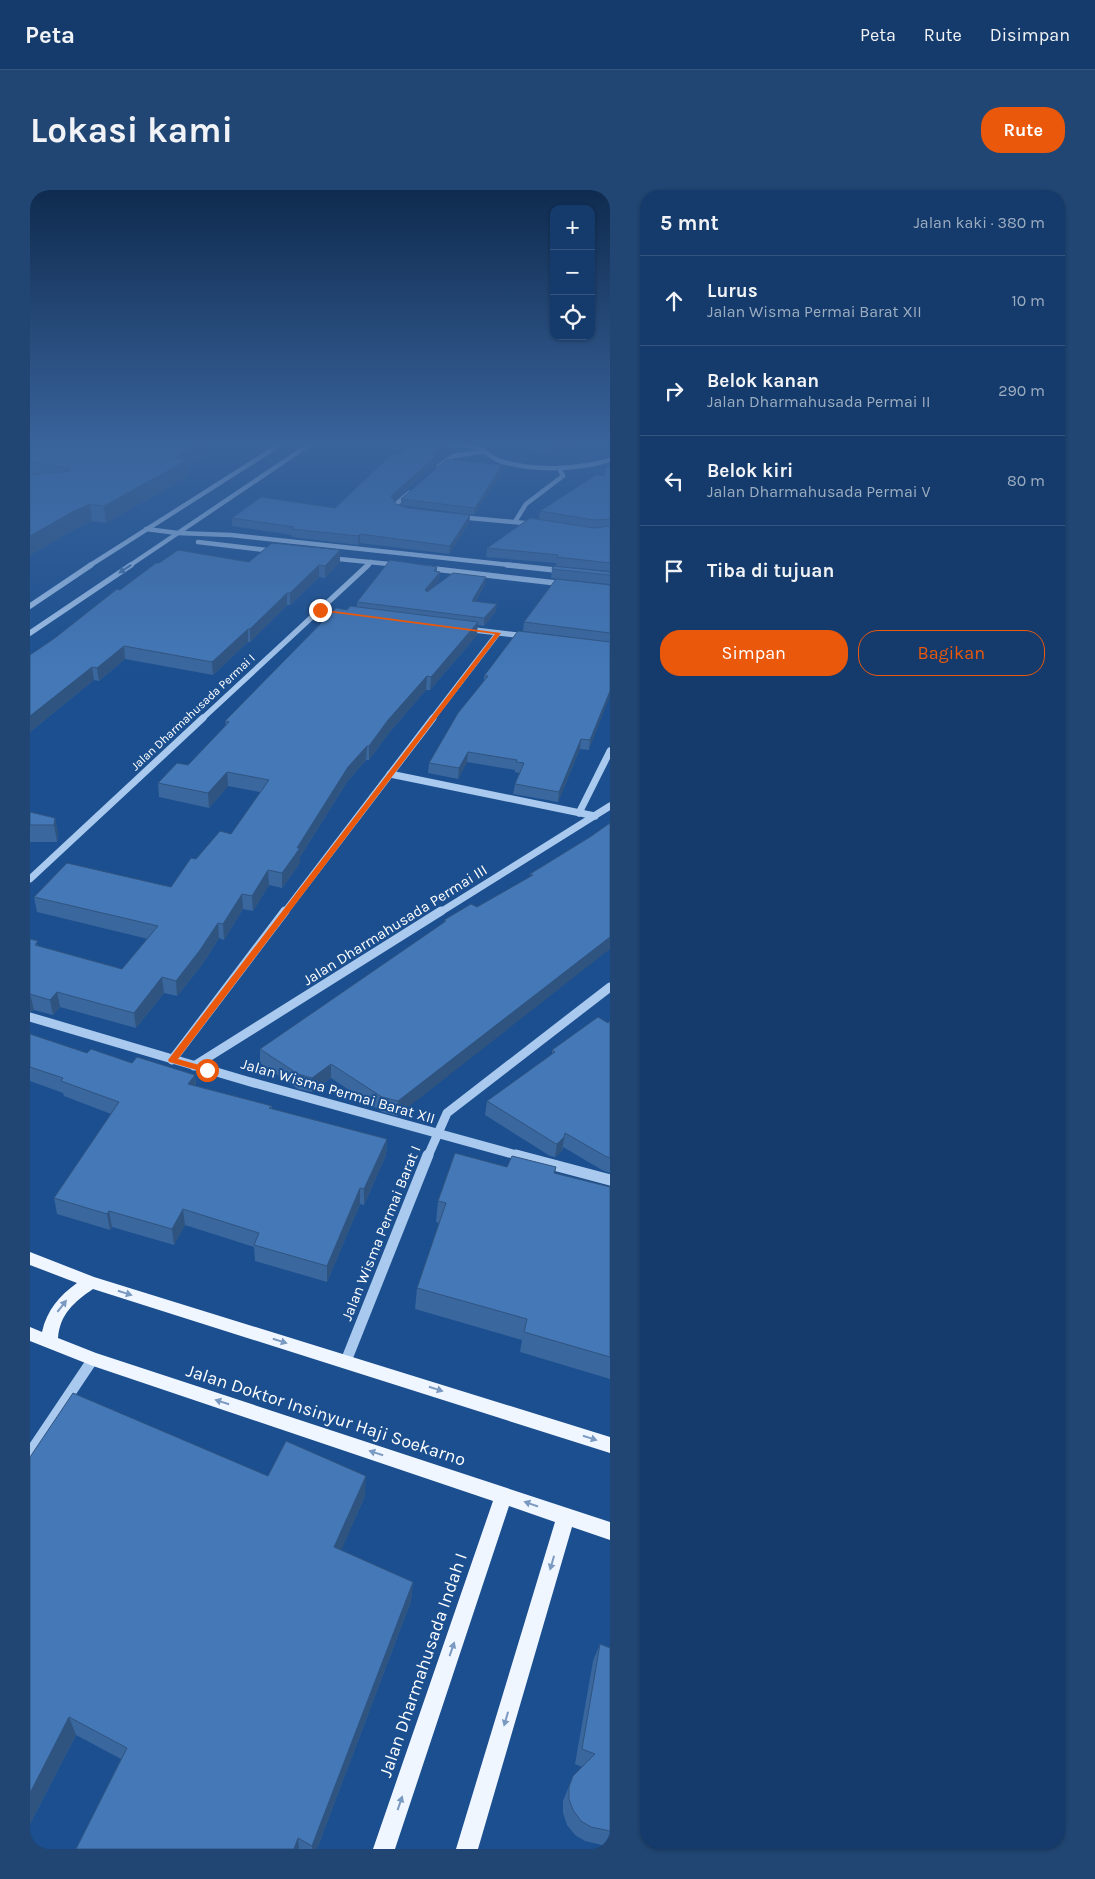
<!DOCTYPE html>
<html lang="id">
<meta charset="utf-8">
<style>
body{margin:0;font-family:Karla,sans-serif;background:#214673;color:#f1f3f6}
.controls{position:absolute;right:15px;top:15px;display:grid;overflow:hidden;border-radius:10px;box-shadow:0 1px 4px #0004}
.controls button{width:45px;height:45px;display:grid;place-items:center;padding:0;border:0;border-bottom:1px solid #33557e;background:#143b6b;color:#f1f3f6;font:25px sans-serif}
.stop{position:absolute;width:15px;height:15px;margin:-11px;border:4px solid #ea580c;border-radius:50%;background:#fff}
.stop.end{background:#ea580c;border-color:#fff;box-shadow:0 1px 5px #0008}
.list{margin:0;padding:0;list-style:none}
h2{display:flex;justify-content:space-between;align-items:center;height:65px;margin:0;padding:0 20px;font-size:21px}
h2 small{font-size:16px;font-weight:400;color:#9dadc1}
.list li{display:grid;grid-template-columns:32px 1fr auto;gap:15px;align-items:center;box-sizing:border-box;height:90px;padding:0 20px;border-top:1px solid #33557e}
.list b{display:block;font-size:19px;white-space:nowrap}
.list p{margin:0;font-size:16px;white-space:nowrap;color:#9dadc1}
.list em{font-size:16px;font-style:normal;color:#9dadc1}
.actions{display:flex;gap:10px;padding:15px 20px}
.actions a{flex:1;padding:11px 0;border:1px solid #ea580c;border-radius:20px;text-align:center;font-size:18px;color:#ea580c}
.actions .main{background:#ea580c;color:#fff}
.icon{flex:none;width:28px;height:28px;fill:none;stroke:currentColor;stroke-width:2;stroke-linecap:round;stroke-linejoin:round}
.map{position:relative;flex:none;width:580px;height:1659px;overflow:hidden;border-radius:20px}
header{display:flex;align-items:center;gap:30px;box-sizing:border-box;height:70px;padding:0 25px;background:#143b6b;border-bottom:1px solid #33557e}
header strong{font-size:24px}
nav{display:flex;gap:28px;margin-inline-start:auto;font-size:18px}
.intro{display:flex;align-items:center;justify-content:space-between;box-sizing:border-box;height:120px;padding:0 30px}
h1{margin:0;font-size:35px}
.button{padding:12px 22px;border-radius:20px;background:#ea580c;color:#fff;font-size:18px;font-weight:700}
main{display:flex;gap:30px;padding:0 30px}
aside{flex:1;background:#143b6b;border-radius:20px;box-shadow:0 1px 4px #0004}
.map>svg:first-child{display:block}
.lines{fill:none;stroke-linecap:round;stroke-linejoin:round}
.minor-far4{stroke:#a9c9ee;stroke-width:4.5}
.minor-far3{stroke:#a9c9ee;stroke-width:5.5}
.minor-far2{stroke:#a9c9ee;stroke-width:7}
.minor-far1{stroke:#a9c9ee;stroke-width:9}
.minor{stroke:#a9c9ee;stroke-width:11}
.major{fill:#f0f6ff;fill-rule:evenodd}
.wall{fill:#3a679d}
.shaded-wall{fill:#305480}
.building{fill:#4478b7;stroke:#305480}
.oneway{fill:#4674ac}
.oneway2{fill:#7b9ac1}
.route{fill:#ea580c}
.labels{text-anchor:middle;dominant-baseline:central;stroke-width:4;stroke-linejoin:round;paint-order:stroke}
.far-street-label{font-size:12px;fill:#fff;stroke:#1b4f8f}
.street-label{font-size:15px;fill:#fff;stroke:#1b4f8f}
.near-street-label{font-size:18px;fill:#fff;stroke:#1b4f8f}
</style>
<header>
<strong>Peta</strong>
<nav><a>Peta</a><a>Rute</a><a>Disimpan</a></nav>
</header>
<div class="intro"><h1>Lokasi kami</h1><a class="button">Rute</a></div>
<main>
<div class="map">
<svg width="580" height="1659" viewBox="0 0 580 1659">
<rect width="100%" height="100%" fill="#1b4f8f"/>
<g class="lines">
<g class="minor-far4">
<path d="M 420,254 C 428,255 439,255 447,258 C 455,260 462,269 473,272 C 507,281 547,280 580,270"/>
<polyline points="409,276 423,266 451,262"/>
<polyline points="374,320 368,319 365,315 379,303"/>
<polyline points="429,327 505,334"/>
<polyline points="486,330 496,314 533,286 529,278"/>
<polyline points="116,339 148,343 201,345 489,376"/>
<polyline points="168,352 244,361"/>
<polyline points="299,368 369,375"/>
<polyline points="59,376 251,254"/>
<polyline points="99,376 280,254"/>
<polyline points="337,376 341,372"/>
</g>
<g class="minor-far3">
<polyline points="477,375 534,381"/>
<polyline points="396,378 535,394"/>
<polyline points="0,416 61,375"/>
<polyline points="436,439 495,446"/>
<polyline points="0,443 101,375"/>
<polyline points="172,529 338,375"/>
<polyline points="402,529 468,443"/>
</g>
<g class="minor-far2">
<polyline points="360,584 565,626"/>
<polyline points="549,623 580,561"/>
<polyline points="0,689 173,528"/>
<polyline points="254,723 403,528"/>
<polyline points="409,723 580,616"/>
</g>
<g class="minor-far1">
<polyline points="0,827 217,891 490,966"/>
<polyline points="142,870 255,721"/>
<polyline points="164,876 411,721"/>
<polyline points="398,966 417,923 580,797"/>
</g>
<g class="minor">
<polyline points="486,965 580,990"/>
<polyline points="316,1171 398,965"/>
<polyline points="0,1263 63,1169"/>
</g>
<path class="major" d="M 0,1062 L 64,1087 L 580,1247 L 580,1263 L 63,1099 C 44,1112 30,1124 28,1148 L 66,1163 L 580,1332 L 580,1350 L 542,1337 L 448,1659 L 426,1659 L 525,1332 L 479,1316 L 365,1659 L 343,1659 L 463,1311 L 63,1176 L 0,1151 L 0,1137 L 12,1142 C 17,1120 29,1106 47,1093 L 0,1075 Z"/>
</g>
<g class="wall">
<polygon points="0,254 180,254 177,256 178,264 157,277 158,286 76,333 62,331 45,339 0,365"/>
<polygon points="382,254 418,254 418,257 406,269 406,274 364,311 366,314 378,318 440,325 439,333 419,364 330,353 328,355 262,347 262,345 202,336 202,328 305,318"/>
<polygon points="504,254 560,254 516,264 503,260"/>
<polygon points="472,275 472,282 444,325 371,315 371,309"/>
<polygon points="580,275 580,381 526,376 526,373 456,367 457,358 509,329 510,321 574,286"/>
<polygon points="310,360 310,372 295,388 289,387 260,415 257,415 220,452 218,452 183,485 95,469 69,491 64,490 0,542 0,465 25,448 90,400 129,373 219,372"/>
<polygon points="407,377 407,382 410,382 409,390 403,398 455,394 446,411 466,421 454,436 447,435 447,445 400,500 396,500 358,544 339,570 336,570 317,592 270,667 270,673 252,698 239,695 223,721 213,719 194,750 189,748 172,775 147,806 134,803 106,838 30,817 23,825 4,820 0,821 0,749 9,756 92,779 118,749 7,722 4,707 141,697 166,669 201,644 230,602 198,596 179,618 129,607 128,593 158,575 196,536 195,531 317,420 327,417 327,412"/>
<polygon points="522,379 580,382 580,394 521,388"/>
<polygon points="580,395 580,452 493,441 494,432"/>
<polygon points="580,452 559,560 550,559 528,612 483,604 485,594 489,583 485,582 485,580 437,572 428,589 398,583 399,573 454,491 454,486"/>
<polygon points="0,622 25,628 28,644 27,652 0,652"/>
<polygon points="560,647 367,926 352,922 301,888 282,902 268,899 230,873 230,859 414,733 414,730 447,717 500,687 500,684"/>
<polygon points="580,831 580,983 572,980 533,957 532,961 525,967 520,966 455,925 457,911 522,865 522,860"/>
<polygon points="0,844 57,863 102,873 165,885 166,896 242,916 242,919 357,949 356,965 334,1015 330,1014 297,1092 225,1071 224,1057 155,1035 144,1055 82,1037 80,1040 27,1024 24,1008 81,924 34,906 33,903 0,891"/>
<polygon points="477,977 526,977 525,983 580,997 580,1189 490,1162 492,1150 385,1119 387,1098 409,1033 406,1032 408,1011"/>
<polygon points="0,1267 238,1286 335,1306 311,1360 383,1392 381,1411 287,1659 46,1659 91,1569 46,1545 0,1634"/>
<polygon points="570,1454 580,1458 580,1659 575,1659 576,1656 555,1651 545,1645 537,1635 533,1623 533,1611 543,1586 552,1577 545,1574 563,1471"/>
</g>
<g class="shaded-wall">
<polygon points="165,254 180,254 177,256 178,264 157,277 158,286 76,333 74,316"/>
<polygon points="414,254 418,254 418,257 406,269 406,274 361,314 361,306"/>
<polygon points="529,254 560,254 516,264 517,257"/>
<polygon points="472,275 472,282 444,325 445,318"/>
<polygon points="60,314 62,331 45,339 0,365 0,346 42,322"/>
<polygon points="440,325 439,333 419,364 420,356"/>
<polygon points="330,344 330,353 328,355 328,346"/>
<polygon points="310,360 310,372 295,388 295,376"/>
<polygon points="289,375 289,387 260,415 260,403"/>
<polygon points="410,382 409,390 395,407 395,400"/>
<polygon points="456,387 455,394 442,418 442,411"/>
<polygon points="257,403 257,415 220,452 220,439"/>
<polygon points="467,414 466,421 454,436 454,428"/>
<polygon points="448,432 447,445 400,500 401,487"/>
<polygon points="218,439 218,452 183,485 182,472"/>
<polygon points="94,456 95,469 69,491 67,478"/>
<polygon points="62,477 64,490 0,542 0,526"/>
<polygon points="397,486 396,500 358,544 339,570 339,556 358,530"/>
<polygon points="580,501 580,506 559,560 560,550"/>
<polygon points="551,549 550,559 528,612 529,602"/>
<polygon points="337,556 336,570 317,592 270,667 270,673 252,698 252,683 267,658 318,577"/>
<polygon points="438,562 437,572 428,589 429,578"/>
<polygon points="197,582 198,596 179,618 178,603"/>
<polygon points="25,628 28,644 27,652 24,635"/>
<polygon points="238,680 239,695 223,721 222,706"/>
<polygon points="212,704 213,719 194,750 193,734"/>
<polygon points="188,733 189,748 172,775 147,806 146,791"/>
<polygon points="580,747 580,759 367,926 368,911"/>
<polygon points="132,787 134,803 106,838 104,823"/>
<polygon points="27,802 30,817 23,825 20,810"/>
<polygon points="0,804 4,820 0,821"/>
<polygon points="301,874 301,888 282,902 282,888"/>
<polygon points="165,885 166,900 158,894"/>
<polygon points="535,943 532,961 525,967 527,954"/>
<polygon points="357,949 356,965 334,1015 334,999"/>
<polygon points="330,998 330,1014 297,1092 297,1076"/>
<polygon points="153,1019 155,1035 144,1055 142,1039"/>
<polygon points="79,1021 82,1037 80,1040 77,1024"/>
<polygon points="336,1286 335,1306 304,1377 304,1357"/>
<polygon points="383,1392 381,1411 287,1659 282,1659 282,1656"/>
<polygon points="39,1527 46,1545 0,1634 0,1603"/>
<polygon points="268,1648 269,1659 264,1659"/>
</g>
<g class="building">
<polygon points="0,254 168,254 144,268 157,270 74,316 60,314 42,322 0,346 0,285 40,281 40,278 0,272"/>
<polygon points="382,254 414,254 402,266 406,266 361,306 366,314 378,318 440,325 420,356 330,344 328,346 262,339 264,337 202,328 231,307 305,318 362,264 370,265"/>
<polygon points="508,254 529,254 517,257"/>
<polygon points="417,269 472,275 445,318 371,309"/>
<polygon points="580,275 580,329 564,330 510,321 566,285 574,286 576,278"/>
<polygon points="500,328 564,338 580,336 580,373 527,367 528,365 457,358"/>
<polygon points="242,353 310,360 295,376 289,375 260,403 257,403 220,439 218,439 182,472 94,456 67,478 62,477 0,526 0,465 25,448 87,399 90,400 126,373 129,373 148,360 219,372"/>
<polygon points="360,370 407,377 404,381 410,382 395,400 397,402 423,383 456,387 442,411 467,414 454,428 327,412"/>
<polygon points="523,376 580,382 580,385 522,379"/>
<polygon points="526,389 580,395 580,443 494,432"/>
<polygon points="320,416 448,432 401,487 397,486 358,530 339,556 337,556 318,577 267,658 270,658 252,683 238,680 222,706 212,704 193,734 188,733 170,760 146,791 132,787 104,823 27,802 20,810 0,804 0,749 8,751 5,755 92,779 128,736 4,707 37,673 141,697 161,668 166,669 190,641 201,644 239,590 197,582 178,603 128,593 147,573 158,575 199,532 195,531 306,418 317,420"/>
<polygon points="488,441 580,452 580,501 560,550 551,549 529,602 485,594 494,573 486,572 487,570 438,562 429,578 399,573 428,523 458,486 454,486"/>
<polygon points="0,622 25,628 24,635 0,635"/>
<polygon points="580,633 580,747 368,911 352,907 301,874 282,888 268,884 230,859 416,731 414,730 441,714 447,717 503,685 500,684 560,647"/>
<polygon points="568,827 578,833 580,831 580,968 575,966 535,943 534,947 527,954 523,952 457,911 525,862 522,860"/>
<polygon points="0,844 57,863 61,859 102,873 107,867 165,885 158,894 242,916 239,918 357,949 334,999 330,998 297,1076 224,1055 229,1043 153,1019 142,1039 79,1021 77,1024 24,1008 89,912 31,891 33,888 0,877"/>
<polygon points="425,963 477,977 482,966 526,977 524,983 580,997 580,1167 494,1142 497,1129 387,1098 416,1013 408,1011"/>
<polygon points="43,1203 238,1286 256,1251 336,1286 304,1357 383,1392 282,1656 268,1648 264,1659 46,1659 97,1558 39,1527 0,1603 0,1267"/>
<polygon points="570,1454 580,1458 580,1641 561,1637 551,1631 543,1620 539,1609 539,1597 543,1586 565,1564 552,1559"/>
</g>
<defs><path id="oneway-solid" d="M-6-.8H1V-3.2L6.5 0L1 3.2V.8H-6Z" transform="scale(1.25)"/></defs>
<use class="oneway" href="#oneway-solid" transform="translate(95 379) rotate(146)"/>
<g class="oneway2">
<use href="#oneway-solid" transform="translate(95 1103) rotate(17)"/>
<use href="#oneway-solid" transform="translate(32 1116) rotate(-52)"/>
<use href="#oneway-solid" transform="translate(250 1151) rotate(17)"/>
<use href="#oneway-solid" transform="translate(406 1199) rotate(18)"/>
<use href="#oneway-solid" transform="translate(192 1212) rotate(-162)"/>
<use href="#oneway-solid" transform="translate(560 1248) rotate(18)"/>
<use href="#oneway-solid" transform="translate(346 1263) rotate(-162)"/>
<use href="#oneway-solid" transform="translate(501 1314) rotate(-161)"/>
<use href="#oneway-solid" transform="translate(522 1373) rotate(106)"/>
<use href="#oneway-solid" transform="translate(422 1459) rotate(-71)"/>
<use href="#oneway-solid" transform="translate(476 1529) rotate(106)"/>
<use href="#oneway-solid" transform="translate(370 1613) rotate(-71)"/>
</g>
<linearGradient id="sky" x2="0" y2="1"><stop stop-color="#0f2b4f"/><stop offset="0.52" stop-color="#39639b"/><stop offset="1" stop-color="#39639b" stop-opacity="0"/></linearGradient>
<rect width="580" height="486" fill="url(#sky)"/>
<polygon class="route" points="288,419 471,443 148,869 180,878 180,882 177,883 139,872 138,870 465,444 290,421"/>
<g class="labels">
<g class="far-street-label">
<text transform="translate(163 522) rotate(-43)">Jalan Dharmahusada Permai I</text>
</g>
<g class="street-label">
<text transform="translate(365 735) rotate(-32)">Jalan Dharmahusada Permai III</text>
<text transform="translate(308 901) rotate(16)">Jalan Wisma Permai Barat XII</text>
<text transform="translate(351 1043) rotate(-68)">Jalan Wisma Permai Barat I</text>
</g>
<g class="near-street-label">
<text transform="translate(296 1225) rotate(18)">Jalan Doktor Insinyur Haji Soekarno</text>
<text transform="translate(393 1475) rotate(-71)">Jalan Dharmahusada Indah I</text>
</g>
</g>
</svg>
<div class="controls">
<button>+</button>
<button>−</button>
<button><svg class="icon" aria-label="locate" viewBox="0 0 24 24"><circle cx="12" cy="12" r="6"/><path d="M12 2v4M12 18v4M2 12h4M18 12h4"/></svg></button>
</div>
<div class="stop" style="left:177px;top:880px"></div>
<div class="stop end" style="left:290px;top:420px"></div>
</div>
<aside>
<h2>5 mnt<small>Jalan kaki · 380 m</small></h2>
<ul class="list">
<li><svg class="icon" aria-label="ahead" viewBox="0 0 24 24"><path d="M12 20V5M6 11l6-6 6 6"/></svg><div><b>Lurus</b><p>Jalan Wisma Permai Barat XII</p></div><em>10 m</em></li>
<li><svg class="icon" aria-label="right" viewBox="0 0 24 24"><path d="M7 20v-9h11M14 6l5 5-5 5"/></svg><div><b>Belok kanan</b><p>Jalan Dharmahusada Permai II</p></div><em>290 m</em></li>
<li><svg class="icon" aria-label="left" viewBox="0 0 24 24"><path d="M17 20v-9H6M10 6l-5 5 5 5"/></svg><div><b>Belok kiri</b><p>Jalan Dharmahusada Permai V</p></div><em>80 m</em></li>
<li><svg class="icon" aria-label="arrive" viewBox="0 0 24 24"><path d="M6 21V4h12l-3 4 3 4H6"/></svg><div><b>Tiba di tujuan</b></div></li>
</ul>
<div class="actions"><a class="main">Simpan</a><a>Bagikan</a></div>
</aside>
</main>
